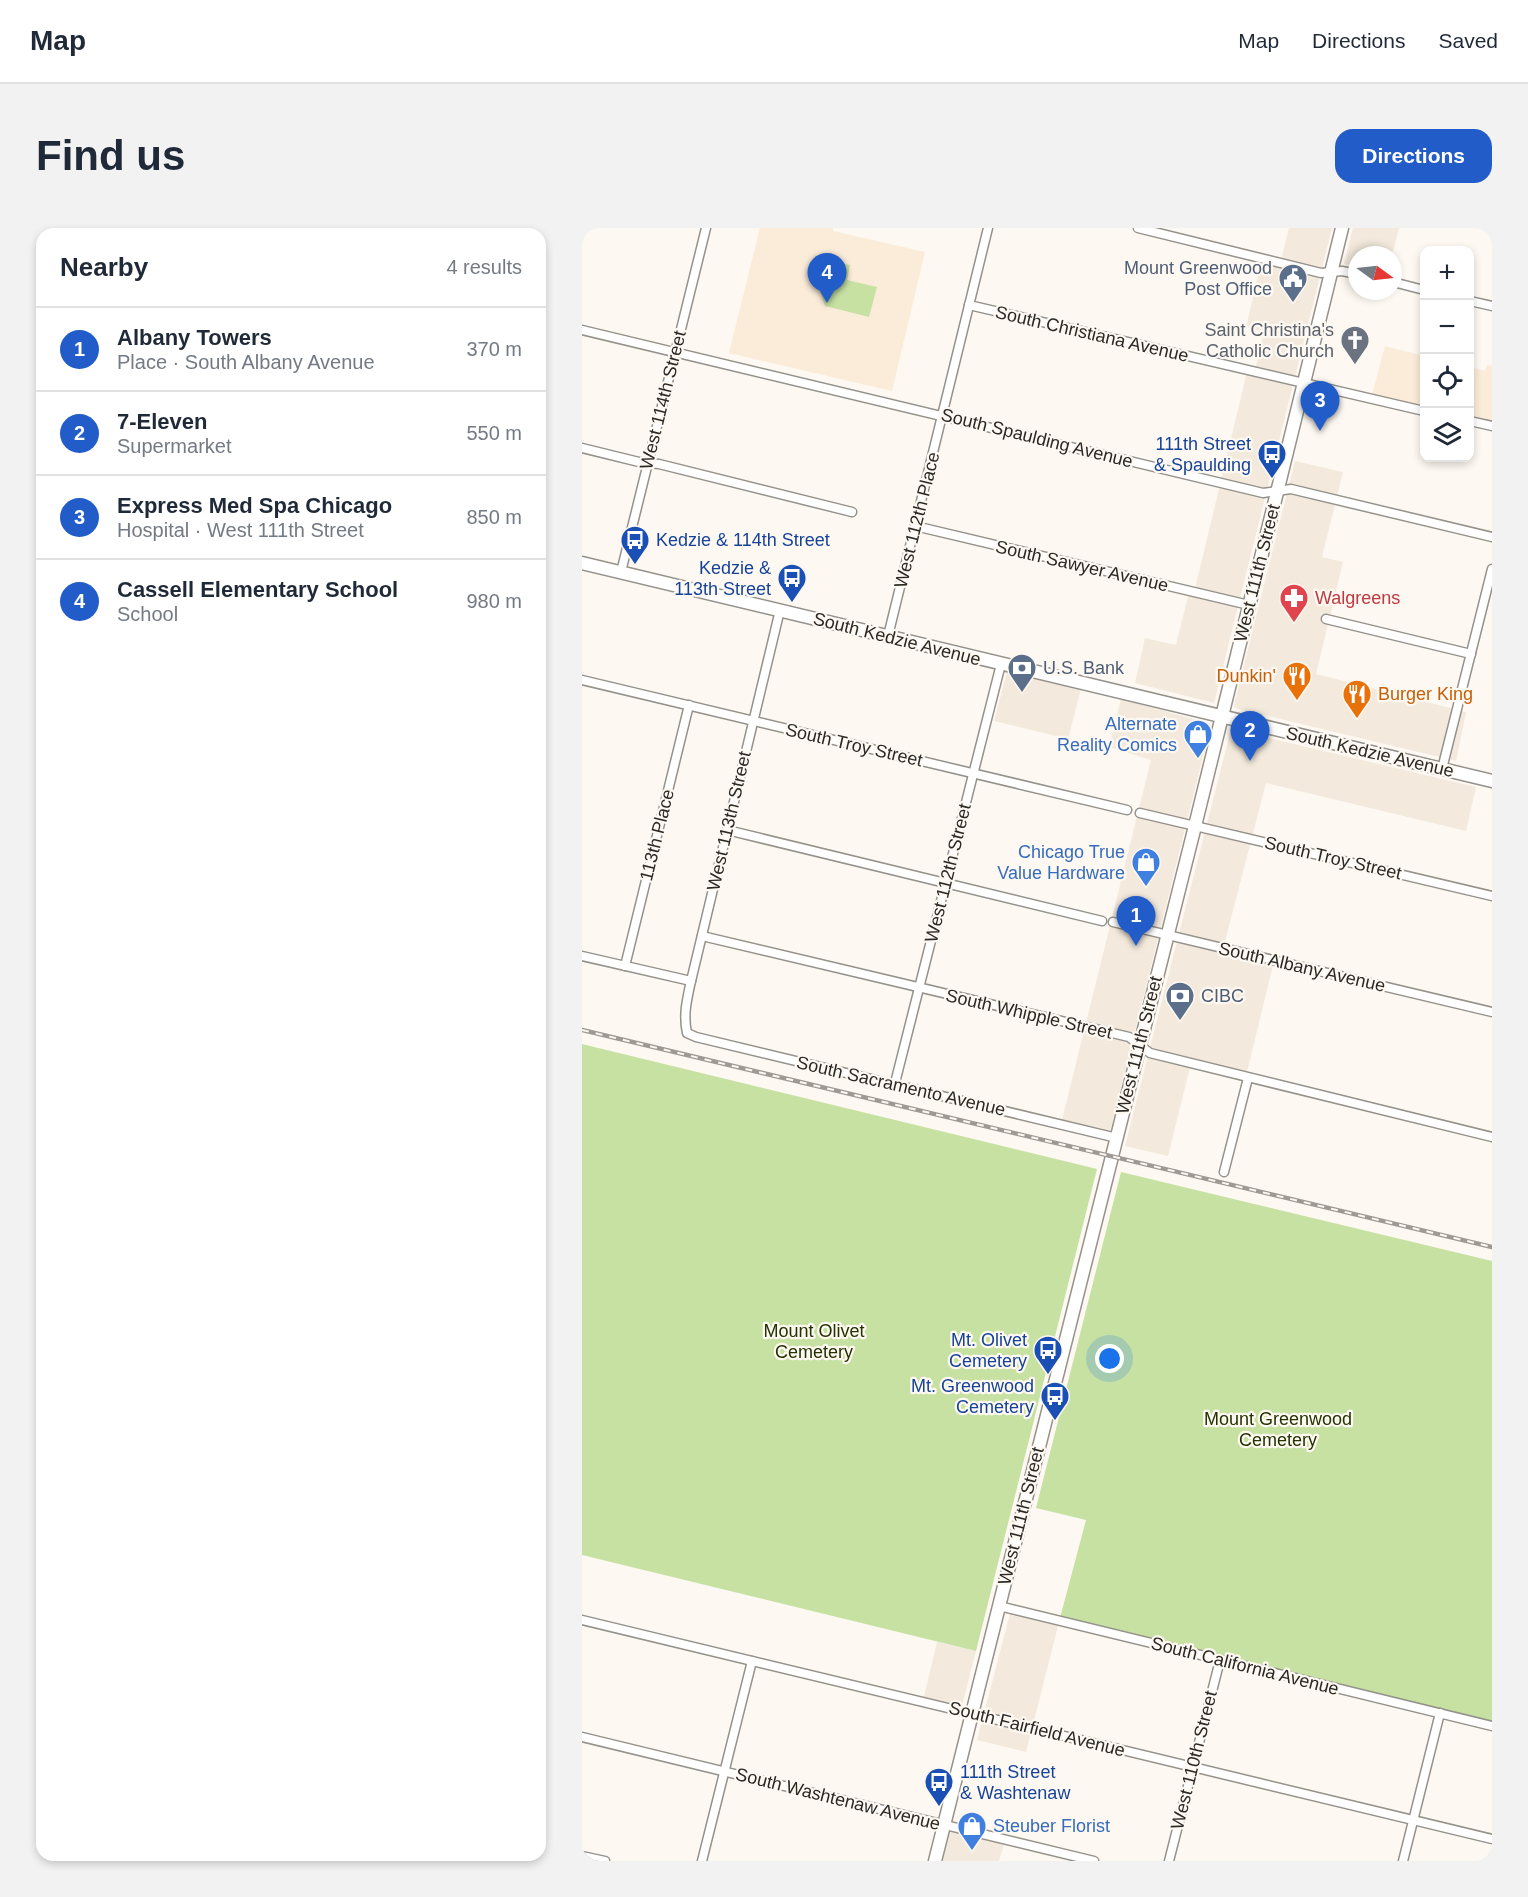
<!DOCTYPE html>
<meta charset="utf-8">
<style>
body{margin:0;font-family:Arial,sans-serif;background:#f2f2f3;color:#1f2937}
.controls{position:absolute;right:18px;top:18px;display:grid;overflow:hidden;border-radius:12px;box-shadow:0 3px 9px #0003}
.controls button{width:54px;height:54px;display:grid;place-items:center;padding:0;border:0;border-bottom:2px solid #e0e1e3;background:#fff;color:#1f2937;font:30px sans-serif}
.compass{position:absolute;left:766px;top:18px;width:54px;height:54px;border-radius:50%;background:#fff;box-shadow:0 3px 9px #0003;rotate:105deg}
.you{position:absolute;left:528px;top:1131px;width:21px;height:21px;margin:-15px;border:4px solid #fff;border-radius:50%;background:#1a73e8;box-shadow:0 0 0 9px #1a73e833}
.badge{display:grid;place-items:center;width:39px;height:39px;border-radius:50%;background:#215cc9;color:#fff;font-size:20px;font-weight:700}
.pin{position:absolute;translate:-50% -50px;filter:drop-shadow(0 2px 3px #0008)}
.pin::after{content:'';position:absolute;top:32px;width:21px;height:18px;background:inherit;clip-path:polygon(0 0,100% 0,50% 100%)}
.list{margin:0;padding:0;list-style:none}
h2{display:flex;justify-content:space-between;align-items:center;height:78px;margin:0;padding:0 24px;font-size:26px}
h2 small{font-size:20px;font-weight:400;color:#747a83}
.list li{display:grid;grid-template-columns:39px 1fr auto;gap:18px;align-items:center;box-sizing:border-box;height:84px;padding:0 24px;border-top:2px solid #e0e1e3}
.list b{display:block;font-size:22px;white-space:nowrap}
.list p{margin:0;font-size:20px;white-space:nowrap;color:#747a83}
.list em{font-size:20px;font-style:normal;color:#747a83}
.icon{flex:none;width:33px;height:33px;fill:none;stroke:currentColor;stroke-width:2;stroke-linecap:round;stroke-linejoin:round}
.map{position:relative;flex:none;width:910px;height:1633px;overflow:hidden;border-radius:18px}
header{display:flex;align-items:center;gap:36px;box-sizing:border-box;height:84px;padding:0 30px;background:#fff;border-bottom:2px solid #e0e1e3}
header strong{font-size:28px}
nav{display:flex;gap:33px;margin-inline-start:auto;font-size:21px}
.intro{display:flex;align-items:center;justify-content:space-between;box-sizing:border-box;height:144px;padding:0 36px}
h1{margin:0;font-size:42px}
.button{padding:15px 27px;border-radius:18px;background:#215cc9;color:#fff;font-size:21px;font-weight:700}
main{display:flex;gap:36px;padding:0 36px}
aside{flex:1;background:#fff;border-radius:18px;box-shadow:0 3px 9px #0003}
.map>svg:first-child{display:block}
.built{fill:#f3eadd}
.education{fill:#fbecd9}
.green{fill:#c7e1a3}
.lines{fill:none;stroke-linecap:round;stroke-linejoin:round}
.street-casing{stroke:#95918b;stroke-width:11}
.secondary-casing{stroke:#95918b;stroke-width:15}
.street{stroke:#fff;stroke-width:8}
.secondary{stroke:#fff;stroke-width:12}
.rail-casing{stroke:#9d9994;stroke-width:4.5}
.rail{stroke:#fdf8f1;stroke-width:2;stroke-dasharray:7;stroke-linecap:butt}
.labels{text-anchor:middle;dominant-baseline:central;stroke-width:4.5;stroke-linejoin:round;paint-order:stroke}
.service-label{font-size:18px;fill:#4e5e75;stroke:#fdf8f1;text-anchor:start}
.worship-label{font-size:18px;fill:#5b616d;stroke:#fdf8f1;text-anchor:end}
.street-label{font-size:18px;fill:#2b2926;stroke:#fdf8f1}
.transit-label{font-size:18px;fill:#164399;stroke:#fdf8f1;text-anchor:end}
.health-label{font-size:18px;fill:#be3a42;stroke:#fdf8f1;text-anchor:start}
.food-label{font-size:18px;fill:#c56008;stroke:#fdf8f1;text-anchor:end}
.shop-label{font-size:18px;fill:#366cbe;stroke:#fdf8f1;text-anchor:end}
.park-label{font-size:18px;fill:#233400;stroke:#fdf8f1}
</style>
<header>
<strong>Map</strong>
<nav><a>Map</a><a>Directions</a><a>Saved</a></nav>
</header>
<div class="intro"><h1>Find us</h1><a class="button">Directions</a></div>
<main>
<aside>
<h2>Nearby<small>4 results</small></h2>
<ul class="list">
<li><span class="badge">1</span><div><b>Albany Towers</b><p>Place · South Albany Avenue</p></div><em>370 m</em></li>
<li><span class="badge">2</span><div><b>7-Eleven</b><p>Supermarket</p></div><em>550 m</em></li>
<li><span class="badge">3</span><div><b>Express Med Spa Chicago</b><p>Hospital · West 111th Street</p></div><em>850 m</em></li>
<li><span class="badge">4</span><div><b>Cassell Elementary School</b><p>School</p></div><em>980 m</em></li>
</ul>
</aside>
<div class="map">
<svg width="910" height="1633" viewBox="0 0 910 1633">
<rect width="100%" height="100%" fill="#fdf8f1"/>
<g class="built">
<polygon points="707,0 750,0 632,475 553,455 563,410 594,417 607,364 612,365 665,144 672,146 682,104 664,99 680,31 698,36"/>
<polygon points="771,0 817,0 810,27 775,27 775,39 762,36"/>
<polygon points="713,233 761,244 740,329 761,334 734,446 884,484 874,533 653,480 652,477"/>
<polygon points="425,444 499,461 486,511 412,493"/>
<polygon points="539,471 629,496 528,904 480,892 569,532 527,519"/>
<polygon points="649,501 894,559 884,603 684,555 641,721 692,733 664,848 609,835 586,928 543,918"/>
<polygon points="430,1378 478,1390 444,1524 395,1512"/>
<polygon points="355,1414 394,1423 378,1486 340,1477"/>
<polygon points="368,1604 422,1616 417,1633 361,1633"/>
</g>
<g class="education">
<polygon points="178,0 251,0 251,3 343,24 310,163 147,125"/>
<polygon points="803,118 842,128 842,179 790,167"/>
<polygon points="905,137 910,138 910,195 888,190 888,139 903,143"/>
</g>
<g class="green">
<polygon points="250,33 268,37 265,52 295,59 287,89 243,78 232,45 247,48"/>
<polygon points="0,816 515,941 394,1423 0,1327"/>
<polygon points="539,944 910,1033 910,1494 478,1390 504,1292 454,1280"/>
</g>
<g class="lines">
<g class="street-casing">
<g id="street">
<polyline points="556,0 739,45 760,43 775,46"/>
<polyline points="811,54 842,62"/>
<polyline points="888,73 910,78"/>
<polyline points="387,77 842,183"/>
<polyline points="0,102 681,265 709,261 910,309"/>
<polyline points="888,193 910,198"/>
<polyline points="0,220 57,234 77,236 270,284"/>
<polyline points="333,298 667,377"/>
<polyline points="39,344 124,0"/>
<path d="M 198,382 L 109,753 C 105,771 101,787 105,805 L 114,809 L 535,910"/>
<polyline points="744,391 889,426"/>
<polyline points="306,408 406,0"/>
<polyline points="0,452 545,582"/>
<polyline points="860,541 910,341"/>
<polyline points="558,585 910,668"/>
<polyline points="145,602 520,693"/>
<polyline points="531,694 910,784"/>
<polyline points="120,708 547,809 568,825 910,909"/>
<polyline points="0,728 109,753"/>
<polyline points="43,738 107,477"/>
<polyline points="313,855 419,436"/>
<polyline points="642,944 666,850"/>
<polyline points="417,1378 910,1498"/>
<polyline points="0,1392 910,1611"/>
<polyline points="0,1509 512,1633"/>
<polyline points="0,1628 23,1633"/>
<polyline points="120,1633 170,1433"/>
<polyline points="587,1633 638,1432"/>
<polyline points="821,1633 858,1485"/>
</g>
</g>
<g class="secondary-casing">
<g id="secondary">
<polyline points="0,335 910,553"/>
<polyline points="353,1633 613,598 760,0"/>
</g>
</g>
<use href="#street" class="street"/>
<use href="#secondary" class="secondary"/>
<g class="rail-casing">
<polyline id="rail" points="0,802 910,1019"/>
</g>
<use href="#rail" class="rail"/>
</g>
<defs>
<g id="civic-pin" transform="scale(1.5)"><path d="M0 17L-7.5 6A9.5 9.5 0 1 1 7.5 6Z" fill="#5c6f8a" stroke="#fdf8f1"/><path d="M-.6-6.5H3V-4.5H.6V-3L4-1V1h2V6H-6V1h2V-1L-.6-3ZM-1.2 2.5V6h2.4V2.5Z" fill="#fff"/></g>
<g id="church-pin" transform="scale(1.5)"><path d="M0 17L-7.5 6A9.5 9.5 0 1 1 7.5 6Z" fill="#6b7280" stroke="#fdf8f1"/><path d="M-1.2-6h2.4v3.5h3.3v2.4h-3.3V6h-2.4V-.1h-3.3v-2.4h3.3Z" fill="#fff"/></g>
<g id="bus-pin" transform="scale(1.5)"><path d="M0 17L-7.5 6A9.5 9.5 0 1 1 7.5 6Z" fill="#1a4fb4" stroke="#fdf8f1"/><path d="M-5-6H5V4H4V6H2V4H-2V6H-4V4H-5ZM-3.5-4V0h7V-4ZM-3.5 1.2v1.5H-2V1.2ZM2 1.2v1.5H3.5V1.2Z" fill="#fff"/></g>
<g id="pharmacy-pin" transform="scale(1.5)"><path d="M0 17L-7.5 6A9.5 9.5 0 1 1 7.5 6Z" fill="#e0444e" stroke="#fdf8f1"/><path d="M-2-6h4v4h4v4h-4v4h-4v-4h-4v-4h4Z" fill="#fff"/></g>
<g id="bank-pin" transform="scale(1.5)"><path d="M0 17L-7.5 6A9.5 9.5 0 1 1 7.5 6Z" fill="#5c6f8a" stroke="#fdf8f1"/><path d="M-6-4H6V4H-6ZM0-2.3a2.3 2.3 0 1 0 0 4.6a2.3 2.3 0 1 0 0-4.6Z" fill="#fff"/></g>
<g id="restaurant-pin" transform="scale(1.5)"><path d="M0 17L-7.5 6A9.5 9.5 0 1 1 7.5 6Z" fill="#e8710a" stroke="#fdf8f1"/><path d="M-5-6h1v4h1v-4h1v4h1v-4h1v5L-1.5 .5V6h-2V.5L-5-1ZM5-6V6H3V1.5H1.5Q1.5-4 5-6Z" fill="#fff"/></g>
<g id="shop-pin" transform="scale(1.5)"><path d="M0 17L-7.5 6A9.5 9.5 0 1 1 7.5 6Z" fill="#3f7fe0" stroke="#fdf8f1"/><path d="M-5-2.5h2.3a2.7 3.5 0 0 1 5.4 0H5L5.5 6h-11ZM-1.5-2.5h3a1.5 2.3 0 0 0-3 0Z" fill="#fff"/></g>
</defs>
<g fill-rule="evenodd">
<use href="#civic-pin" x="711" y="50"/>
<use href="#church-pin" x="773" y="112"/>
<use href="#bus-pin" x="690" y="226"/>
<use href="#bus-pin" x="53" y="312"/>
<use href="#bus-pin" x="210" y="350"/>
<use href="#pharmacy-pin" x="712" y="370"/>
<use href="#bank-pin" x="440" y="440"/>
<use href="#restaurant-pin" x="715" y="448"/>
<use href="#restaurant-pin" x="775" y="466"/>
<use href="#shop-pin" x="616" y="506"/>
<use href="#shop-pin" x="564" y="634"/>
<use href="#bank-pin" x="598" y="768"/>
<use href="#bus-pin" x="466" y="1122"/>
<use href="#bus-pin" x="473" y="1168"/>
<use href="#bus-pin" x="357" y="1554"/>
<use href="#shop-pin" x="390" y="1598"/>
</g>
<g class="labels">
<g class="service-label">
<text x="690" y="40" text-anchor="end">Mount Greenwood<tspan x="690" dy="21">Post Office</tspan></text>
<text x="461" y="440">U.S. Bank</text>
<text x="619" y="768">CIBC</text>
</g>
<g class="worship-label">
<text x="752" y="102">Saint Christina's<tspan x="752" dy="21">Catholic Church</tspan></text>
</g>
<g class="street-label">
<text transform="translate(510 106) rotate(13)">South Christiana Avenue</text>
<text transform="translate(81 172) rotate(-76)">West 114th Street</text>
<text transform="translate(455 210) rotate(14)">South Spaulding Avenue</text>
<text transform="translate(335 292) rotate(-76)">West 112th Place</text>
<text transform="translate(500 338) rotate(13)">South Sawyer Avenue</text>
<text transform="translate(675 345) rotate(-76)">West 111th Street</text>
<text transform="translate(315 411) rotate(14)">South Kedzie Avenue</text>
<text transform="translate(272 517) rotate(13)">South Troy Street</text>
<text transform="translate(788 524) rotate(13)">South Kedzie Avenue</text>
<text transform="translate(147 593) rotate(-77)">West 113th Street</text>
<text transform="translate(75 607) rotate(-76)">113th Place</text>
<text transform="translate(751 630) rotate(13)">South Troy Street</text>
<text transform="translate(366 645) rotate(-76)">West 112th Street</text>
<text transform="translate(720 739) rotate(13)">South Albany Avenue</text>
<text transform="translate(447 786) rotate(13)">South Whipple Street</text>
<text transform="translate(557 817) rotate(-76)">West 111th Street</text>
<text transform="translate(319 858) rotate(13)">South Sacramento Avenue</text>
<text transform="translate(439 1288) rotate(-76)">West 111th Street</text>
<text transform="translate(663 1438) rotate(14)">South California Avenue</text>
<text transform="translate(455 1501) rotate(14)">South Fairfield Avenue</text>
<text transform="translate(612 1532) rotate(-76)">West 110th Street</text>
<text transform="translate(256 1571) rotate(14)">South Washtenaw Avenue</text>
</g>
<g class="transit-label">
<text x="669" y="216">111th Street<tspan x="669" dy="21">&amp; Spaulding</tspan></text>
<text x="74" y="312" text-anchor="start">Kedzie &amp; 114th Street</text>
<text x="189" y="340">Kedzie &amp;<tspan x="189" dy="21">113th Street</tspan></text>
<text x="445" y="1112">Mt. Olivet<tspan x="445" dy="21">Cemetery</tspan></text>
<text x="452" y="1158">Mt. Greenwood<tspan x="452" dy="21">Cemetery</tspan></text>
<text x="378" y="1544" text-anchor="start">111th Street<tspan x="378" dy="21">&amp; Washtenaw</tspan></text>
</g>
<g class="health-label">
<text x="733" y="370">Walgreens</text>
</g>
<g class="food-label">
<text x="694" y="448">Dunkin'</text>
<text x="796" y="466" text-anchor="start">Burger King</text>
</g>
<g class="shop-label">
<text x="595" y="496">Alternate<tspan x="595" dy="21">Reality Comics</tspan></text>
<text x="543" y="624">Chicago True<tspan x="543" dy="21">Value Hardware</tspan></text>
<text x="411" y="1598" text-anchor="start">Steuber Florist</text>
</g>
<g class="park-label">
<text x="232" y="1103">Mount Olivet<tspan x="232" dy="21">Cemetery</tspan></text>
<text x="696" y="1191">Mount Greenwood<tspan x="696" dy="21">Cemetery</tspan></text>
</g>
</g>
</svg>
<div class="controls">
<button>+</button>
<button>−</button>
<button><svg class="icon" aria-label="locate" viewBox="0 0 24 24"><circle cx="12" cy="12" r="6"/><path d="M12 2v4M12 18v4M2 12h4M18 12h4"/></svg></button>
<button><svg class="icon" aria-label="layers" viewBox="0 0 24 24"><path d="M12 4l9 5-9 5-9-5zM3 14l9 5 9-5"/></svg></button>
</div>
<svg class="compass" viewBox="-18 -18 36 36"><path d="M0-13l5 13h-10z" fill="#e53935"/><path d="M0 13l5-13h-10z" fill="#747a83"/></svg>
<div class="you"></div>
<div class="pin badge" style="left:554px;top:718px">1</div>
<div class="pin badge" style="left:668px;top:533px">2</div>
<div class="pin badge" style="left:738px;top:203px">3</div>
<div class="pin badge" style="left:245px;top:75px">4</div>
</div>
</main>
